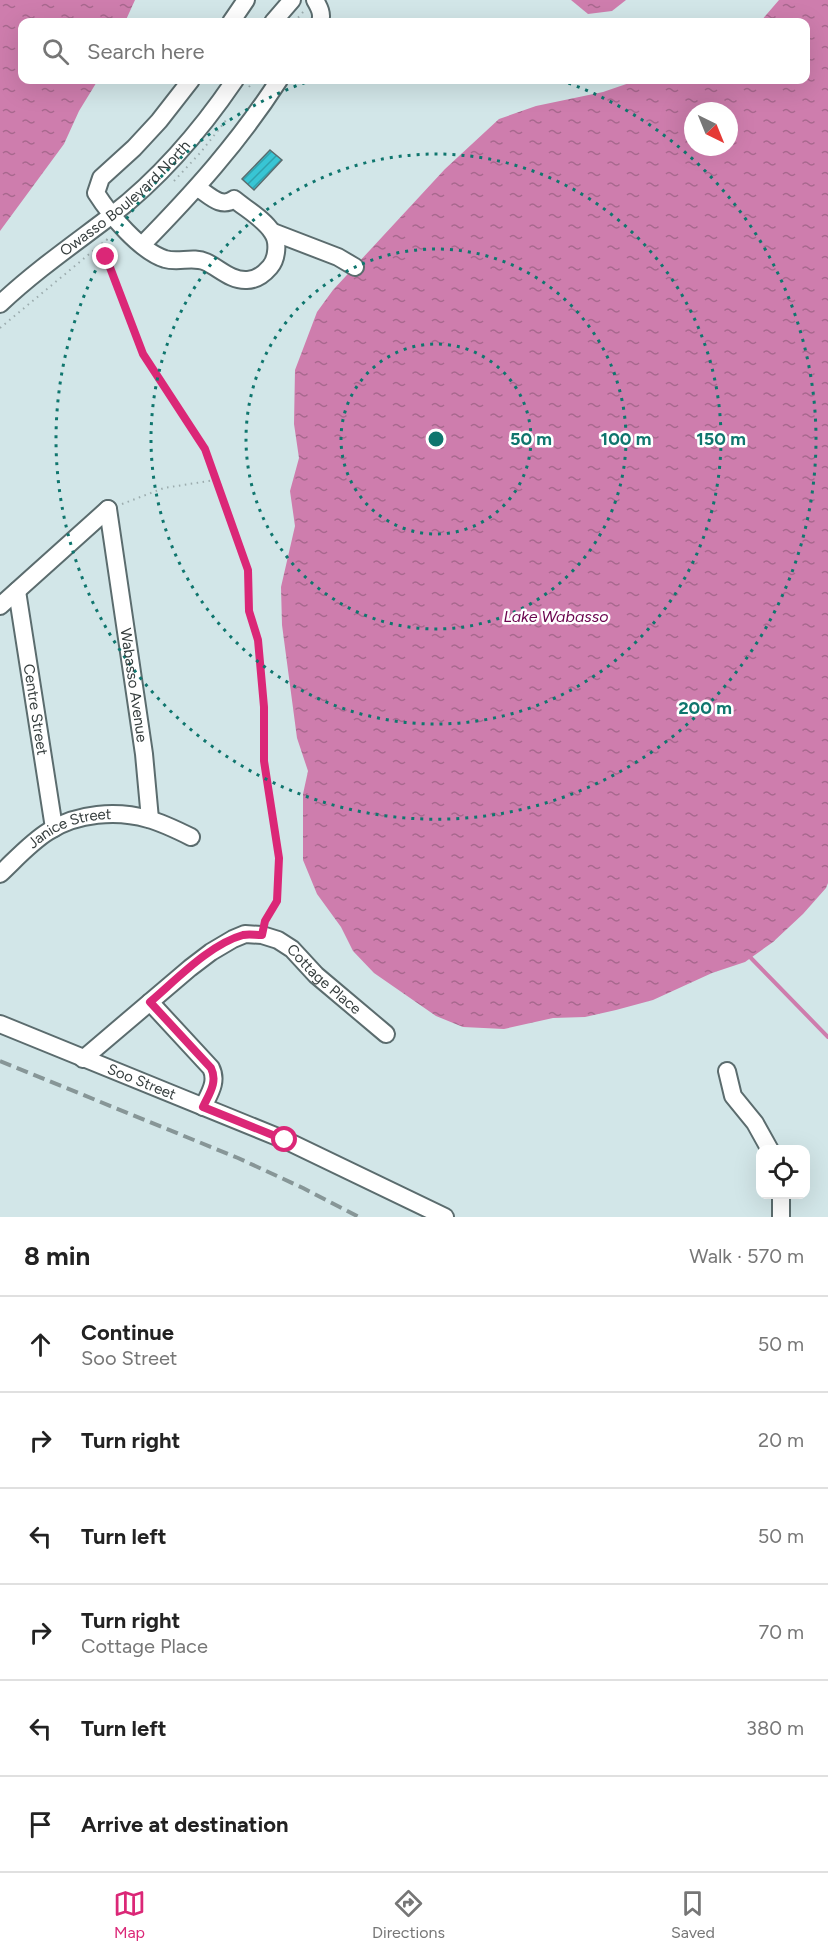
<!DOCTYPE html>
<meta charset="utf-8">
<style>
body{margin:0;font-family:Figtree,sans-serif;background:#f6f6f6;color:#222}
.controls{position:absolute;right:18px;bottom:18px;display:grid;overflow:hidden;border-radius:12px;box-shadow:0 6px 24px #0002}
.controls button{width:54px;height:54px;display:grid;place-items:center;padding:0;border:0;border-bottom:2px solid #e0e0e0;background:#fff;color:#222;font:30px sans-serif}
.compass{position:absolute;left:684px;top:102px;width:54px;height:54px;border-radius:50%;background:#fff;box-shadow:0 6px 24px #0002;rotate:137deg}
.stop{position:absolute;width:18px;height:18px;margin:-14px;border:4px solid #db2777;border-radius:50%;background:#fff}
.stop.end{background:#db2777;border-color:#fff;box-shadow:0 2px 6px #0008}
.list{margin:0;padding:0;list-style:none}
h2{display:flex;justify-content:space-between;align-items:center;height:78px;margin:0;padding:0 24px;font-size:26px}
h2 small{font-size:20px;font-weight:400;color:#767676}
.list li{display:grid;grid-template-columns:39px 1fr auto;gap:18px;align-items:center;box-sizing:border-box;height:96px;padding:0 24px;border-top:2px solid #e0e0e0}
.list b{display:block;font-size:22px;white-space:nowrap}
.list p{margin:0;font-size:20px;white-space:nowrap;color:#767676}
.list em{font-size:20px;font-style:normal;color:#767676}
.icon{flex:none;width:33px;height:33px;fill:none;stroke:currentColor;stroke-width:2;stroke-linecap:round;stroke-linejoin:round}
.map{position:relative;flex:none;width:828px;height:1217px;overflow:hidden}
.search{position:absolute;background:#fff;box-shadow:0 6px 24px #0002;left:18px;right:18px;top:18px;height:66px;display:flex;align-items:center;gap:15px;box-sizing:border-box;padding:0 21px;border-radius:12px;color:#767676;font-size:22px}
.sheet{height:654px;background:#fff}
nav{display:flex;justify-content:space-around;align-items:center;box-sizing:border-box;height:84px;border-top:2px solid #e0e0e0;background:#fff;font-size:16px;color:#767676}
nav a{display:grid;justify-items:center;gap:3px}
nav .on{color:#db2777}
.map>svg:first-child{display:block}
.water{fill:url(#water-ripples);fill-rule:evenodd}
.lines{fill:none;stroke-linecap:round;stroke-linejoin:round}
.stream{stroke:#ce7dad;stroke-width:4}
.building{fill:url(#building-hatch);stroke:#5b6c6e;stroke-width:1.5}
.minor-casing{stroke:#5b6c6e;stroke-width:20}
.path{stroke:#9cacae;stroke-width:2;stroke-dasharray:1.5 4.5;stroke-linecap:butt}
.minor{stroke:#fff;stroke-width:16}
.rail{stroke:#879697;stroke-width:4;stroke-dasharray:12 6;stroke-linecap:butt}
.route{stroke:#db2777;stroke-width:8}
.ring{fill:none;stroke:#0f766e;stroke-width:3;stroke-dasharray:3 6}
.labels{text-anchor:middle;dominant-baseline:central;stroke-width:5;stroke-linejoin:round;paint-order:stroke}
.street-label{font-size:15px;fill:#363e3e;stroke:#fff}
.water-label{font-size:16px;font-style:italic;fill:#6a044e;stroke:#fff}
.centre{fill:#0f766e;stroke:#fff;stroke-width:3}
.ring-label{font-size:18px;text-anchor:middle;font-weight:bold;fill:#0f766e;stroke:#fff;stroke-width:5;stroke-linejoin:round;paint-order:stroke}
</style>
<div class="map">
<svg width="828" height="1217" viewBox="0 0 828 1217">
<defs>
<pattern id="water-ripples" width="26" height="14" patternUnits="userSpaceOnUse" patternTransform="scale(1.5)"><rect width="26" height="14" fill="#ce7dad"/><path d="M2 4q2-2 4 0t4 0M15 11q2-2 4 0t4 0" fill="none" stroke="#a8688e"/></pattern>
<pattern id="building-hatch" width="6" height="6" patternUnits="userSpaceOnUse" patternTransform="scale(1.5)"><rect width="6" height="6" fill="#38c5d4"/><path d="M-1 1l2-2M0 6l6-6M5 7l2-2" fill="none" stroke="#30a1ad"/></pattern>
</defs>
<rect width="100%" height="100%" fill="#d2e6e8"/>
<g class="water">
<polygon points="0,0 135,0 125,22 22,22 22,80 98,80 79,111 64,144 0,231"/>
<polygon points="571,0 626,0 612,11 588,14"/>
<path d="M 779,0 L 828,0 L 828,883 L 826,888 L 803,914 L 773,942 L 745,962 L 712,973 L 653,1000 L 616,1010 L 585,1017 L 553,1018 L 504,1029 L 463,1027 L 436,1016 L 374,973 L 353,951 L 341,927 L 317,894 L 303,860 L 303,794 L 308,771 L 297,738 L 282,625 L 281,587 L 295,526 L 290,491 L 299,458 L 294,424 L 295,370 L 317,312 L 333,290 L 445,169 L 499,119 L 536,106 L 603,92 L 638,80 L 806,80 L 806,22 L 760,22 ZM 693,111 L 729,111 L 729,147 L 693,147 Z"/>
</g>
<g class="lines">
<polyline class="stream" points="749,956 828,1037"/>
</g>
<polygon class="building" points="270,150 282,160 254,190 242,179"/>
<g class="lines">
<g class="minor-casing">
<g id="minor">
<path d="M 315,0 C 319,7 323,14 320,22"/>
<polyline points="231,22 246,0"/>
<polyline points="273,22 292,0"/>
<path d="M 191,80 L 159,121 L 134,148 L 101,178 L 96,193 C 110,215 140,251 165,259 C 179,263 193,256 206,262 C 219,268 231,281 247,280 C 257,280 264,274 270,267 C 277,259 279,241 272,232 C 264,219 246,209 234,199 C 221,209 209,195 198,188"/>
<polyline points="273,232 338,257 355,267"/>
<path d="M 142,245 C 194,192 239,142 279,80"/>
<path id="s1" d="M 0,304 C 35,271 74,244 112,215 C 160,178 201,130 235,80"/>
<path id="s2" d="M 108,509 L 144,754 L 150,819"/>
<path id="s3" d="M 17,591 L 54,828"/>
<polyline points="0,606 108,509"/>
<path id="s4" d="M 0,874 C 16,859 31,842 49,831 C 77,813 117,810 148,819 C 163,823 177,830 191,837"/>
<path d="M 150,1002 L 211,1068 C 218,1082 209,1094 203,1107"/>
<path id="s5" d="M 0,1024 L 285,1140 L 445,1217"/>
<path id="s6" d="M 83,1059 L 190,968 L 211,952 L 233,939 L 245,934 L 262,935 L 278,940 L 292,949 L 316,975 L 386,1034"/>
<polyline points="727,1071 733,1096 755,1123 770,1150"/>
<polyline points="781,1194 781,1217"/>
</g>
</g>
<g class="path">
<polyline points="294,22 305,10"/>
<polyline points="249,87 254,80"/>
<polyline points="174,181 201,152 227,119"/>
<polyline points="107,239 106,257 143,354 205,449 248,570 249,611 258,640 264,707 264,761 279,858 277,901 265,920"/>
<polyline points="0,328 111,236"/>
<polyline points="122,504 164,488 215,480"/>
</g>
<use href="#minor" class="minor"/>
<polyline class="rail" points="0,1061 238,1158 303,1188 359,1217"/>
</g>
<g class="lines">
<path class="route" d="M 106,257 L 143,354 L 205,449 L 248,570 L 249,611 L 258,640 L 264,707 L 264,761 L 279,858 L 277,901 L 265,921 L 262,935 C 255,935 249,934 243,935 C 210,944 176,980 150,1002 L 211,1068 C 218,1082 209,1094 203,1107 L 285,1140"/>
</g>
<g class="ring">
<circle cx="436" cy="439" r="95"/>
<circle cx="436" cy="439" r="190"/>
<circle cx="436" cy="439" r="285"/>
<path d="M560 80A380 380 0 1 1 312 80"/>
</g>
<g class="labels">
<g class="street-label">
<text stroke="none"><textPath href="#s1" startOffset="164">Owasso Boulevard North</textPath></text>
<text stroke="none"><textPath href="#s2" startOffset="178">Wabasso Avenue</textPath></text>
<text stroke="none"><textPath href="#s3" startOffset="120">Centre Street</textPath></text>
<text stroke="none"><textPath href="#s4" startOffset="86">Janice Street</textPath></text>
<text stroke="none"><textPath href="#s6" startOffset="300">Cottage Place</textPath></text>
<text stroke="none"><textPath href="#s5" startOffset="153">Soo Street</textPath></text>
</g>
<g class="water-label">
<text x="556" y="616">Lake Wabasso</text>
</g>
</g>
<circle cx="436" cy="439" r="9" class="centre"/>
<g class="ring-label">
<text x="531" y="445">50 m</text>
<text x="626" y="445">100 m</text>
<text x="721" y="445">150 m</text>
<text x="705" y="714">200 m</text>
</g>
</svg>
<div class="controls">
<button><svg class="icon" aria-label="locate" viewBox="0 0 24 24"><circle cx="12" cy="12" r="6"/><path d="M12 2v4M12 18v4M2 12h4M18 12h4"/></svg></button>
</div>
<svg class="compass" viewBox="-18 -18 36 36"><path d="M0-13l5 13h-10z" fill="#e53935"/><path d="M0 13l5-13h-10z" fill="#767676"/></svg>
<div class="stop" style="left:285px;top:1140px"></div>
<div class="stop end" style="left:106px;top:257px"></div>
<div class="search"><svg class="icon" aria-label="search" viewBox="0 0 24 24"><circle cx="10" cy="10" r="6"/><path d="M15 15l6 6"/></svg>Search here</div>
</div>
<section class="sheet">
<h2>8 min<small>Walk · 570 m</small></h2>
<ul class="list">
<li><svg class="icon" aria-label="ahead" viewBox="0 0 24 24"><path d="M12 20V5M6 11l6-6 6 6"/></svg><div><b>Continue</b><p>Soo Street</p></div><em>50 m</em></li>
<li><svg class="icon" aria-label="right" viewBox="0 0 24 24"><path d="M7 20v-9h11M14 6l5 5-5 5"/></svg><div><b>Turn right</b></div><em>20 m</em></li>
<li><svg class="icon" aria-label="left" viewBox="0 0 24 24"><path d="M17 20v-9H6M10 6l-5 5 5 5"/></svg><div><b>Turn left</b></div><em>50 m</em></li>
<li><svg class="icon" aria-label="right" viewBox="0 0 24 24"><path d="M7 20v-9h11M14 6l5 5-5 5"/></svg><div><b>Turn right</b><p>Cottage Place</p></div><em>70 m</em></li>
<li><svg class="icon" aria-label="left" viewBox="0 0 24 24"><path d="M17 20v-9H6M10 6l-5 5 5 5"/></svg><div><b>Turn left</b></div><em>380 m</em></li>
<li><svg class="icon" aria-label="arrive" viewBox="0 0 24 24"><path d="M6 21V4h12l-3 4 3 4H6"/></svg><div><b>Arrive at destination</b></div></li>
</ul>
</section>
<nav>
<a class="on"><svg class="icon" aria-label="map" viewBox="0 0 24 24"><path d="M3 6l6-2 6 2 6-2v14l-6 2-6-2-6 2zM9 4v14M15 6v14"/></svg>Map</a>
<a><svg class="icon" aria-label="directions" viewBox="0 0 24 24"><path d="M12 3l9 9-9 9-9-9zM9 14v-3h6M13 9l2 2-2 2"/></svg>Directions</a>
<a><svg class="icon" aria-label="saved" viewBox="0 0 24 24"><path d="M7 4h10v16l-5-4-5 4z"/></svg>Saved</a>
</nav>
